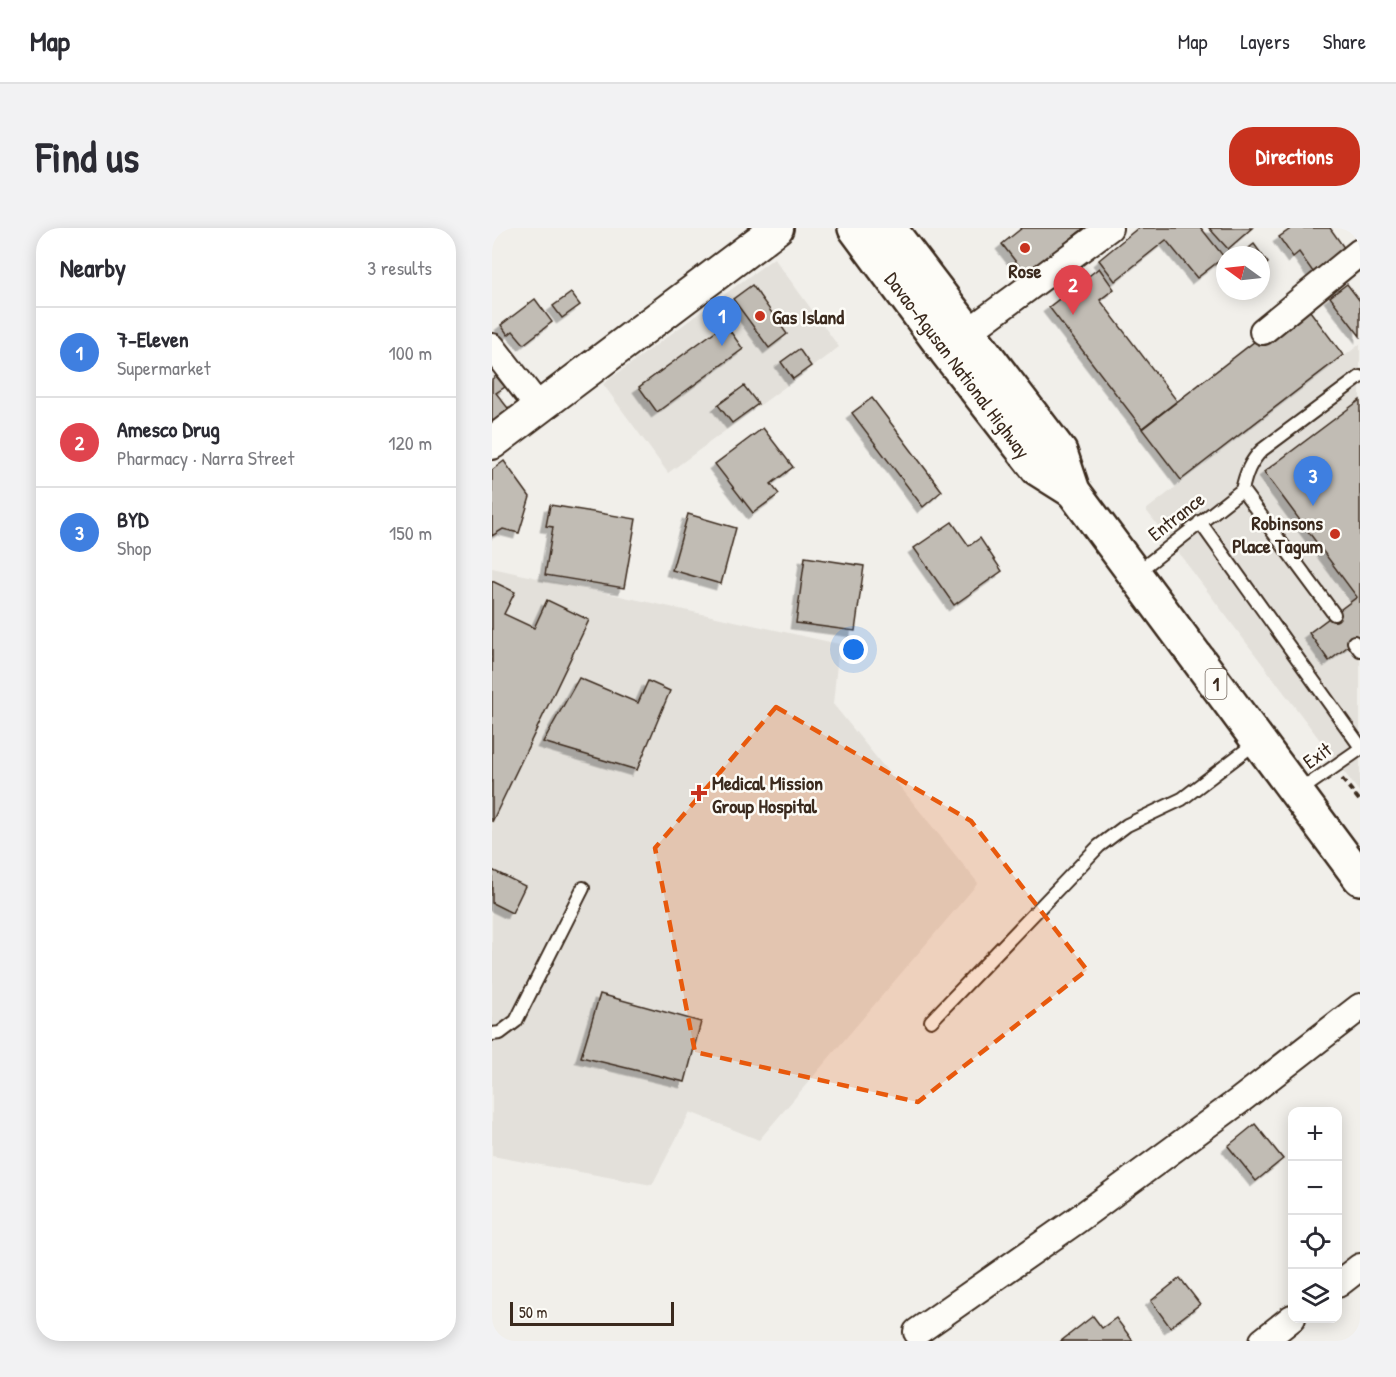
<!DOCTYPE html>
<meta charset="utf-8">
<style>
body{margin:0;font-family:"Patrick Hand",sans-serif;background:#f2f2f3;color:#2b2b33}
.controls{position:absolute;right:18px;bottom:18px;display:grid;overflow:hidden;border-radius:12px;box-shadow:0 3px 15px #0003}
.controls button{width:54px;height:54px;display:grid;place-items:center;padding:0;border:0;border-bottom:2px solid #e1e1e2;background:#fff;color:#2b2b33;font:30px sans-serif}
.compass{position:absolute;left:724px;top:18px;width:54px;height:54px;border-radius:50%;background:#fff;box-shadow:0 3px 15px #0003;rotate:285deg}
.scale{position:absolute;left:18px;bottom:15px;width:164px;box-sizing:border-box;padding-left:6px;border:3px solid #3b2a1e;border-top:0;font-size:16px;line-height:21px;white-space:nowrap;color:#3b2a1e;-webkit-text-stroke:4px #fdfcf7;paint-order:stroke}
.you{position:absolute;left:362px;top:422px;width:21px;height:21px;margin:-15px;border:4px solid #fff;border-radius:50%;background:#1a73e8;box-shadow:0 0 0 9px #1a73e833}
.badge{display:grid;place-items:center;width:39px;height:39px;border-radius:50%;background:#c8321e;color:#fff;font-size:20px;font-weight:700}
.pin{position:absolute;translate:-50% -50px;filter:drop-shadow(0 2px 3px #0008)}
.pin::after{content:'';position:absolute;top:32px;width:21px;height:18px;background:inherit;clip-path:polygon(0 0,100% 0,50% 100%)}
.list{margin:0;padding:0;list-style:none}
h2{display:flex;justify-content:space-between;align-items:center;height:78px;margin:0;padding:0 24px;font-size:26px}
h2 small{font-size:20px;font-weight:400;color:#7c7c81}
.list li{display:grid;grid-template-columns:39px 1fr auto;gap:18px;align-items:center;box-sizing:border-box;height:90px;padding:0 24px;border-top:2px solid #e1e1e2}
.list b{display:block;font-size:22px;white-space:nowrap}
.list p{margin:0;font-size:20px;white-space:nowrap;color:#7c7c81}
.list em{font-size:20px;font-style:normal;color:#7c7c81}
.icon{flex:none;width:33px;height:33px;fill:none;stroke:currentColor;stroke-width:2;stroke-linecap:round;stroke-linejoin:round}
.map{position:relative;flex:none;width:868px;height:1113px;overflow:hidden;border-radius:24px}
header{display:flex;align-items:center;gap:36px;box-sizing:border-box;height:84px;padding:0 30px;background:#fff;border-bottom:2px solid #e1e1e2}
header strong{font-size:28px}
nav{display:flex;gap:33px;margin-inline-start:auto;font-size:21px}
.intro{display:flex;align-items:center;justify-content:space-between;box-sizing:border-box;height:144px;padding:0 36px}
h1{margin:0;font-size:42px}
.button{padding:15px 27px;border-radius:24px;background:#c8321e;color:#fff;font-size:21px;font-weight:700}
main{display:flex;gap:36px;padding:0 36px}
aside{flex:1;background:#fff;border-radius:24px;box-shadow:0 3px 15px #0003}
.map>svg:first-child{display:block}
.built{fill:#e3e0da}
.building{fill:#c1bcb4;stroke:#3b2a1e;stroke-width:1.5;filter:url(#shadow)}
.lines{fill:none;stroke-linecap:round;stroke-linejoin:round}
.service-casing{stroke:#3b2a1e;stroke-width:16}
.minor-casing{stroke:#3b2a1e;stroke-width:30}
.tertiary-casing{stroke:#3b2a1e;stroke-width:36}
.trunk-casing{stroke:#3b2a1e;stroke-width:38}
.path{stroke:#3b2a1e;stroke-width:4;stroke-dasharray:6 4.5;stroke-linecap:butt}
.service{stroke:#fdfcf7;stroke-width:12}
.minor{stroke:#fdfcf7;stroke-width:26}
.tertiary{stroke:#fdfcf7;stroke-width:32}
.trunk{stroke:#fdfcf7;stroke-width:33}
.marked{fill:#e8590c;fill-opacity:0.2;stroke:#e8590c;stroke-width:4.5;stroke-dasharray:12 8;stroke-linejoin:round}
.poi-dot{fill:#c8321e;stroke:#fdfcf7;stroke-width:2}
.labels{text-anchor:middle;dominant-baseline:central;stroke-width:5;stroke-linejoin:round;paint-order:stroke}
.shield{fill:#fdfcf7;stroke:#75695f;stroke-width:1.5}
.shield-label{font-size:18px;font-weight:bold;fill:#3b2a1e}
.poi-label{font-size:20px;font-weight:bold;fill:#3b2a1e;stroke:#fdfcf7;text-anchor:start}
.street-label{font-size:20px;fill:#3b2a1e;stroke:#fdfcf7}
</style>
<header>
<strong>Map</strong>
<nav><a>Map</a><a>Layers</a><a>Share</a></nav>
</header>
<div class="intro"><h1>Find us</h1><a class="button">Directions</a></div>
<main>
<aside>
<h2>Nearby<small>3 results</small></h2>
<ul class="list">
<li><span class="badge" style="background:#3f7fe0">1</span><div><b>7-Eleven</b><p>Supermarket</p></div><em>100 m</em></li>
<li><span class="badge" style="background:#e0444e">2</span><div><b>Amesco Drug</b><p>Pharmacy · Narra Street</p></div><em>120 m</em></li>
<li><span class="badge" style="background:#3f7fe0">3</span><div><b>BYD</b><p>Shop</p></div><em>150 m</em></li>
</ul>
</aside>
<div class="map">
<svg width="868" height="1113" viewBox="0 0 868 1113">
<defs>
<filter id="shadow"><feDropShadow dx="-5.5" dy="5.5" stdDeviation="0" flood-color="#0004"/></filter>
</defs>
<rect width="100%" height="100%" fill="#f1efea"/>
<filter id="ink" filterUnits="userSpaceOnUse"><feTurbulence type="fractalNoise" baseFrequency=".0167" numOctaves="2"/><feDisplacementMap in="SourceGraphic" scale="12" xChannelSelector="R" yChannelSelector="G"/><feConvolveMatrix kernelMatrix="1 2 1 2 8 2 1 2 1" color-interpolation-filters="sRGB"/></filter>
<g filter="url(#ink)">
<g class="built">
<polygon points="282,30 347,119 176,245 111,156"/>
<polygon points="868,116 868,565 654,282"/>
<polygon points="0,340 347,416 341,476 486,655 267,912 198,884 160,957 0,928"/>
</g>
<g class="building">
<polygon points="530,0 592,0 534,47 510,16"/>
<polygon points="646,0 709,0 732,29 705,50 674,12 623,53 607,32"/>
<polygon points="717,0 760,0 736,21"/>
<polygon points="800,0 838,0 853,21 821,44 807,24 801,29 787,9"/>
<polygon points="762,16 776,35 769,41 769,27 748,27"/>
<polygon points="607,40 622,61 608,72 685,173 650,200 557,79"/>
<polygon points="855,56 868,73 868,108 838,69"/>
<polygon points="260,57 295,106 277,120 241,71"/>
<polygon points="79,65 88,77 70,90 61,78"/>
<polygon points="43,71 60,94 32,116 21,103 16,107 9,97"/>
<polygon points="812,75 851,127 689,252 650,201"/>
<polygon points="233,96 251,121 165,184 147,159"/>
<polygon points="307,121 319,138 301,151 289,134"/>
<polygon points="4,148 13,159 4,165 19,184 0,199 0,151"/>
<polygon points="252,158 266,176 240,195 226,177"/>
<polygon points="380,170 450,263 431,279 360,185"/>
<polygon points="868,172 868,409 837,433 817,405 865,369 772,244"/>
<polygon points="271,200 301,239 279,256 287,266 261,285 223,236"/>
<polygon points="12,233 38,269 27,305 11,301 0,308 0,242"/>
<polygon points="58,277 144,291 132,360 53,347 61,299 54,298"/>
<polygon points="196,286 244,300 229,356 180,342"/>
<polygon points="460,294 477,318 488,310 510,343 462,377 422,320"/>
<polygon points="313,329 372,338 363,403 304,395"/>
<polygon points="0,353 23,364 12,386 42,400 55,372 97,392 0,594"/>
<polygon points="87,450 146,475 156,453 178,463 145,542 51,514"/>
<polygon points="0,642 33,658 20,685 0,675"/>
<polygon points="108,766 209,794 193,854 89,829"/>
<polygon points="763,896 791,931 764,953 736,918"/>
<polygon points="688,1050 708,1076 678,1099 659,1073"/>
<polygon points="601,1088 610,1100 624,1090 641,1113 569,1113"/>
</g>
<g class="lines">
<g class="service-casing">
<g id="service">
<polyline points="708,294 868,518"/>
<polyline points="643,346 750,262"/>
<path d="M 842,386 L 750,262 C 754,245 758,234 770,222 L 868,149"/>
<polyline points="862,414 868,422"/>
<polyline points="806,564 868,521"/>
<polyline points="439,793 607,618 635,597 690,571 766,513"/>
<polyline points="0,806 8,805 24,793 91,660"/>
</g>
</g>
<g class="minor-casing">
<g id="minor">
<polyline points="771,103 868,24"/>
<polyline points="475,105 617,0"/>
<polyline points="0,119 48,181"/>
<polyline points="846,1056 868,1039"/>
<polyline points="425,1104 585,992 747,873 868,779"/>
<polyline points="771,1113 800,1090"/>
</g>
</g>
<g class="tertiary-casing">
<polyline id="tertiary" points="0,215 285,0"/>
</g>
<g class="trunk-casing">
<g id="trunk">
<polyline points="363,0 454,123 546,241 581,263"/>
<polyline points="397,0 568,224 581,263 868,650"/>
</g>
</g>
<polyline class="path" points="850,551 868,573"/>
<use href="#service" class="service"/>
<use href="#minor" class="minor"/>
<use href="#tertiary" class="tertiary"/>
<use href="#trunk" class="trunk"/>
</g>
</g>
<path class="marked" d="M 284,479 L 479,593 L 595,742 L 426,874 L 203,824 L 163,620 Z"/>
<g class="poi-dot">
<circle cx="533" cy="20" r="6"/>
<circle cx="268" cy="88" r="6"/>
<circle cx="843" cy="306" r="6"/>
<path d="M204 556h6v6h6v6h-6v6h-6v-6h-6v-6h6z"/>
</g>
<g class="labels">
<rect class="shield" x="713.5" y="441" width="21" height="30" rx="4.5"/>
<g class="shield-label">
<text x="724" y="456">1</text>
</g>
<g class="poi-label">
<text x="533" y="42" text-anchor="middle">Rose</text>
<text x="280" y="88">Gas Island</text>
<text x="831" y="294" text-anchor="end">Robinsons<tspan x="831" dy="23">Place Tagum</tspan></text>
<text x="220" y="554">Medical Mission<tspan x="220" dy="23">Group Hospital</tspan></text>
</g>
<g class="street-label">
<text transform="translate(466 137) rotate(53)">Davao-Agusan National Highway</text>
<text transform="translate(684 288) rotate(-38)">Entrance</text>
<text transform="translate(825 527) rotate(-35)">Exit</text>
</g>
</g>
</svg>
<div class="controls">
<button>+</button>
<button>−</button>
<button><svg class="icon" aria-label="locate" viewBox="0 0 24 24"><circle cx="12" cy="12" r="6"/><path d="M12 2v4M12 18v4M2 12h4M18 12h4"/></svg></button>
<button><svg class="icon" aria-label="layers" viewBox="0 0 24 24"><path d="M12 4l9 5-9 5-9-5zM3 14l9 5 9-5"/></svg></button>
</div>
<svg class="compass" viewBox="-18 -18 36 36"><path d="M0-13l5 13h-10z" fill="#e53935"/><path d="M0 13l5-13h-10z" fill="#7c7c81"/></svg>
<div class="scale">50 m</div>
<div class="you"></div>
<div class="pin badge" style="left:230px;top:118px;background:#3f7fe0">1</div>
<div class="pin badge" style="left:581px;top:87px;background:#e0444e">2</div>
<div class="pin badge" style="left:821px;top:278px;background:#3f7fe0">3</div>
</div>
</main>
